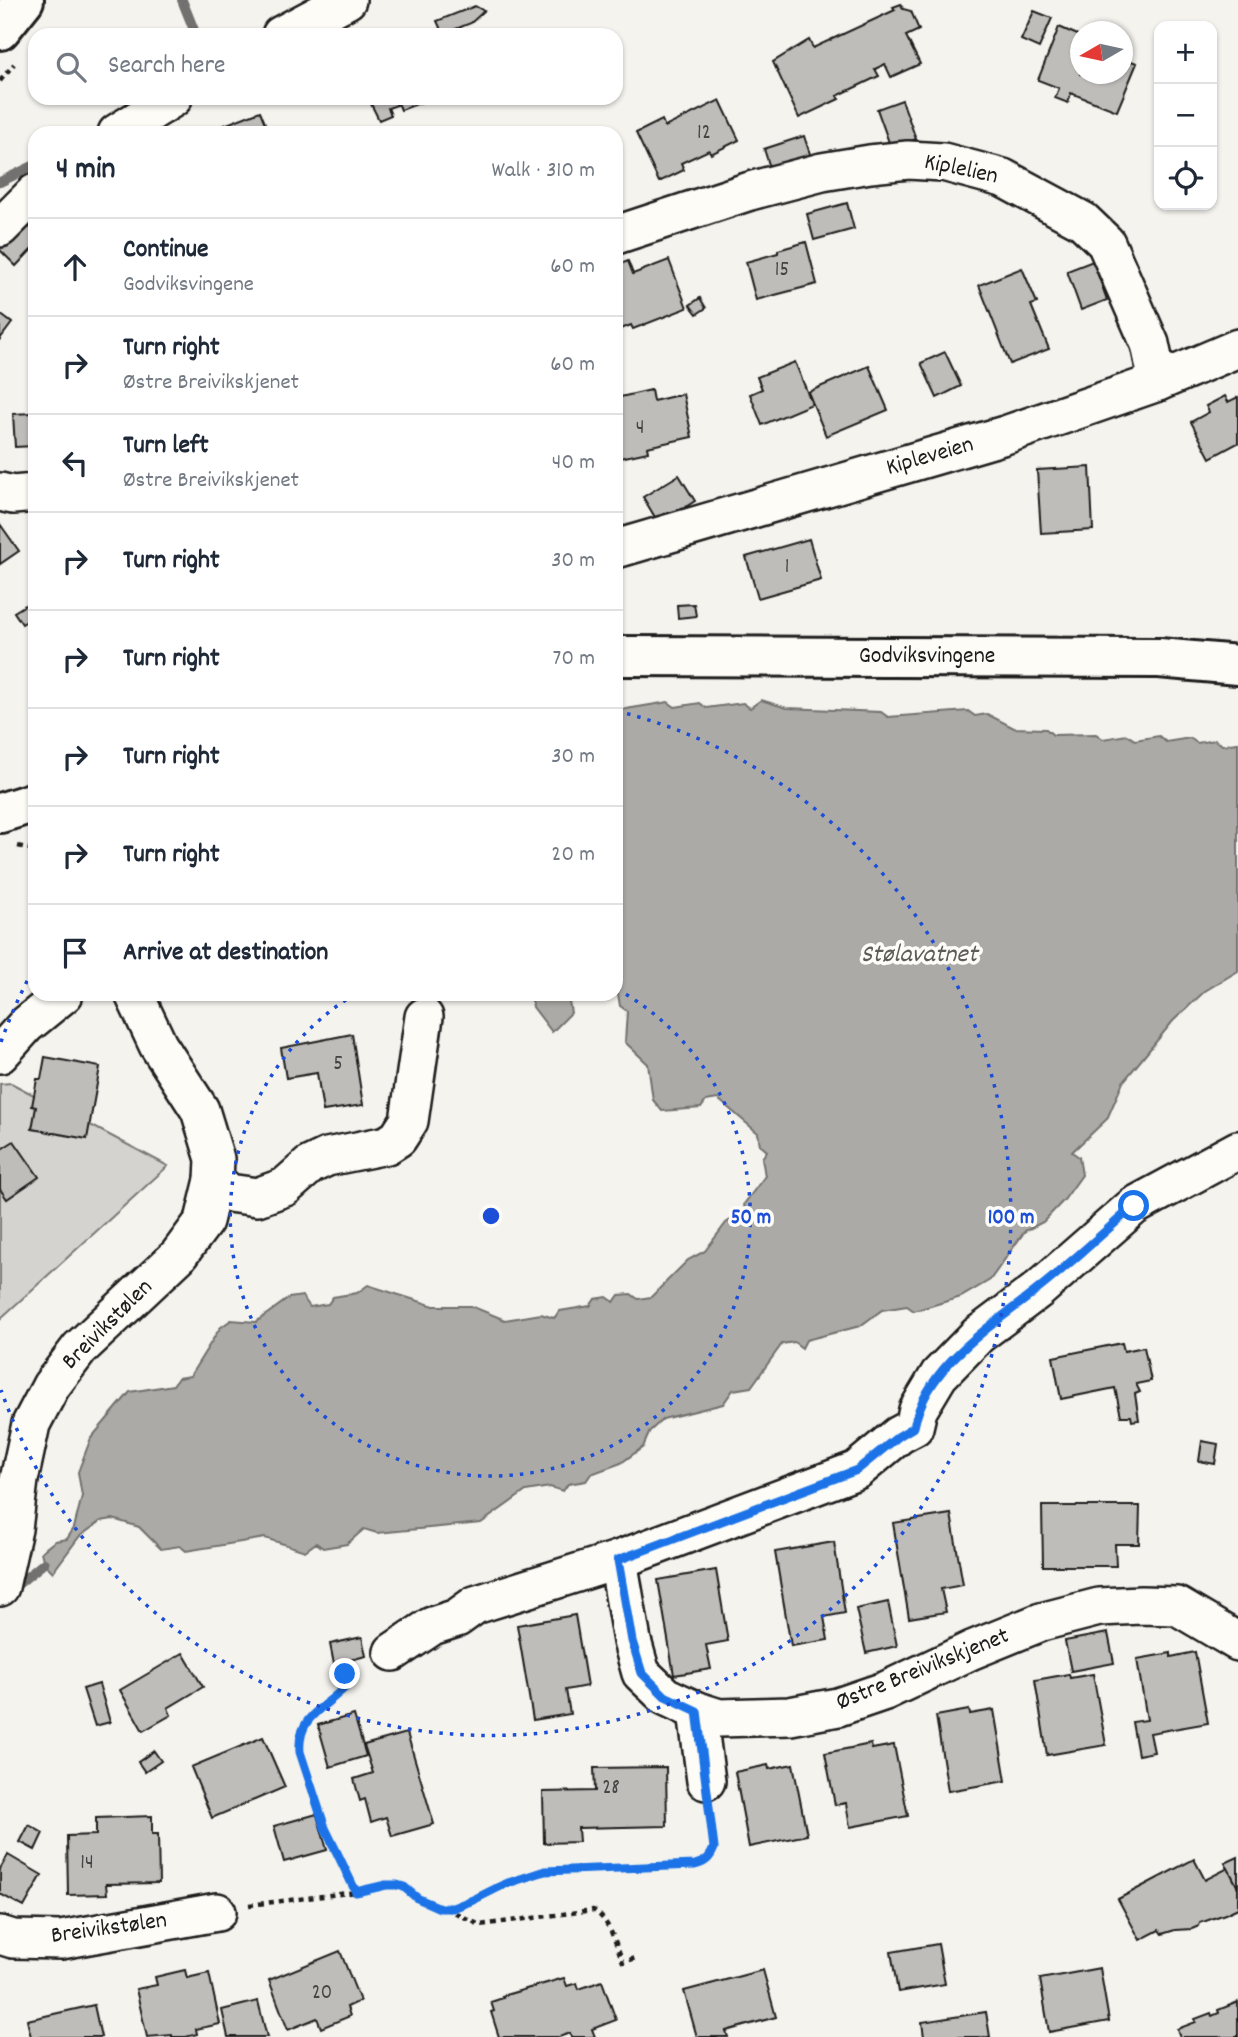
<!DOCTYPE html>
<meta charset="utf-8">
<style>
body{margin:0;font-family:Dekko,sans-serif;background:#f6f6f7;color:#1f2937}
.controls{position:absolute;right:21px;top:21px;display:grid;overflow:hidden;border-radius:14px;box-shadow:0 2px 5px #0004}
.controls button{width:63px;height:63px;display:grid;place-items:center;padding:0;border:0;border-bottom:2px solid #e0e1e3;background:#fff;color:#1f2937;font:35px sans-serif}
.compass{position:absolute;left:1070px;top:21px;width:63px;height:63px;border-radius:50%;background:#fff;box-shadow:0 2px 5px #0004;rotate:261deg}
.stop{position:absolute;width:21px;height:21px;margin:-16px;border:5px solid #1a73e8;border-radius:50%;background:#fff}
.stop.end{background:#1a73e8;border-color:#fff;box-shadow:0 2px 7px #0008}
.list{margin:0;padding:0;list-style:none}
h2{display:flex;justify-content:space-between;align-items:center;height:91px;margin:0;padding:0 28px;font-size:30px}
h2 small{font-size:23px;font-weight:400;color:#747a83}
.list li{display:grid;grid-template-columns:46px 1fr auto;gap:21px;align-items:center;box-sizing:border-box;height:98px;padding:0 28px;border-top:2px solid #e0e1e3}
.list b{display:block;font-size:26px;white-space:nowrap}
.list p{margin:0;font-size:23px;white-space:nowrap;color:#747a83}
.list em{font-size:23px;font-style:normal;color:#747a83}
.icon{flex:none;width:38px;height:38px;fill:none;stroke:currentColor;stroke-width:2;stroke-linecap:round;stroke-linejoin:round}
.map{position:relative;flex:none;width:1238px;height:2037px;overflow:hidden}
.search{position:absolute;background:#fff;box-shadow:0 2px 5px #0004;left:28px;top:28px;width:595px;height:77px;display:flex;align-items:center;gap:18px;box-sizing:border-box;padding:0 24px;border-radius:21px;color:#747a83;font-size:26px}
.panel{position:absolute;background:#fff;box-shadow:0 2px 5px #0004;left:28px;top:126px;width:595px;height:875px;border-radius:21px}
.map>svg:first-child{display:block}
.green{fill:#d4d3cf;stroke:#787876;stroke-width:2}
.water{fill:#abaaa6;stroke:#72716f;stroke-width:2}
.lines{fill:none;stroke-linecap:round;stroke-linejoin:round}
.stream{stroke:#72716f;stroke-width:10}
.building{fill:#bebdba;stroke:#1c1c1c;stroke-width:2}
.minor-casing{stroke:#1c1c1c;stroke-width:42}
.major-casing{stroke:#1c1c1c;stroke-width:44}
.path{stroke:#1c1c1c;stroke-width:4.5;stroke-dasharray:5 5;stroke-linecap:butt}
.minor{stroke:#fdfcf7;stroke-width:37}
.major{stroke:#fdfcf7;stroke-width:38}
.route{stroke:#1a73e8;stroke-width:9}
.ring{fill:none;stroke:#1d4ed8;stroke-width:3.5;stroke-dasharray:3.5 7}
.labels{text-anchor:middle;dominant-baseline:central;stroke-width:7;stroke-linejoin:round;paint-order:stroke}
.number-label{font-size:21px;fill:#444}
.street-label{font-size:24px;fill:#1c1c1c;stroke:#fdfcf7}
.water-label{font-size:26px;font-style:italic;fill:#5c5c5a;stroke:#fdfcf7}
.centre{fill:#1d4ed8;stroke:#fdfcf7;stroke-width:3.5}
.ring-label{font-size:21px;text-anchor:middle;font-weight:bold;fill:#1d4ed8;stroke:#fdfcf7;stroke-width:7;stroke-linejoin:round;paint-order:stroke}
</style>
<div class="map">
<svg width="1238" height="2037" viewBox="0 0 1238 2037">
<rect width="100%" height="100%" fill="#f4f3ee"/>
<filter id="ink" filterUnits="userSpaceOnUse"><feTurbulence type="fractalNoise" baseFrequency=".0143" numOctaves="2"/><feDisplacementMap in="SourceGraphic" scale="14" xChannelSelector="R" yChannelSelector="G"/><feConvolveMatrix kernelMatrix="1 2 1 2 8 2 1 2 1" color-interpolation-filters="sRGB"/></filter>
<g filter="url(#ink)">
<polygon class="green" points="11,1083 168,1166 0,1319 0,1084"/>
<g class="water">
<polygon points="761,700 787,708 881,712 888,717 968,711 975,716 987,714 1014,728 1046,729 1053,735 1096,734 1103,739 1127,735 1135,740 1159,736 1166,742 1190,738 1197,743 1215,740 1222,745 1238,743 1238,971 1205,991 1173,1021 1123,1082 1107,1119 1072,1152 1079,1157 1082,1175 1064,1200 1043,1222 1025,1231 990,1280 961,1297 914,1311 907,1306 882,1310 860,1326 806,1340 802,1348 794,1342 782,1344 751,1387 733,1390 723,1404 663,1419 650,1431 643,1447 621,1463 591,1474 586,1481 568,1484 563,1491 550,1487 526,1491 481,1523 377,1533 364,1529 347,1544 323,1548 316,1543 305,1551 265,1538 186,1551 180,1546 161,1549 139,1527 113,1519 101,1521 79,1537 53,1572 44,1563 41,1552 55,1541 67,1539 74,1528 82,1496 78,1472 91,1438 130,1392 173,1385 178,1378 190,1376 220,1328 231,1320 256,1322 289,1298 302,1296 310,1307 328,1304 333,1297 357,1293 368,1285 434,1306 471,1306 505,1320 541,1314 554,1318 560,1311 590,1306 595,1299 607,1297 614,1302 619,1295 631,1294 638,1299 651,1297 688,1260 705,1251 726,1223 745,1210 744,1204 765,1176 762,1158 767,1151 760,1145 758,1133 718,1099 706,1101 701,1108 662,1111 653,1100 648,1064 625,1042 627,1011 620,1006 618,994 616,994 616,713 620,710 668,702 675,707 700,703 706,708 743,703 750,708"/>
<polygon points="539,994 574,994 569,1001 571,1013 552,1032 533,1007 532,1001"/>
</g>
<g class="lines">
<g class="stream">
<polyline points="182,0 196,35"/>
<polyline points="0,182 35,165"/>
<polyline points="11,1590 44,1563"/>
</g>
</g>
<g class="building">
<polygon points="901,4 903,9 911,11 919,30 906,36 920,64 891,77 885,64 875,69 879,76 837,96 839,99 799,118 773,62 809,40 813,48 895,10 893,7"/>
<polygon points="475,6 484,11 471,23 443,34 437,21"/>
<polygon points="1034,11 1052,18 1039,48 1021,40"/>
<polygon points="1059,27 1080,36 1080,74 1122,74 1122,58 1137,63 1117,111 1071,93 1068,103 1055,98 1059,88 1038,80"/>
<polygon points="368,98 394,98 397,105 388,108 391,115 379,120"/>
<polygon points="396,98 429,98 430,99 401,110"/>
<polygon points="720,100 739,140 711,154 709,150 681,163 684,170 659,182 636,133 662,120 665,127"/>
<polygon points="902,100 916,139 891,148 877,109"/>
<polygon points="260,111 269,133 204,133"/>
<polygon points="804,136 812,160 772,174 764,149"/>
<polygon points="847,203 854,229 814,240 807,214"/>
<polygon points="23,220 35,232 35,246 16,266 0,250 0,242"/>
<polygon points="806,242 817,284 756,300 746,262 778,253 778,250"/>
<polygon points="669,260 687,308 633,329 631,325 616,331 616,266 628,261 633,274"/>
<polygon points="1093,261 1107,300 1081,310 1067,271"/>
<polygon points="1022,268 1037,303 1031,305 1049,349 1010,364 979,285"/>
<polygon points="700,298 706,308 697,314 690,305"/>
<polygon points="0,314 12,323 0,339"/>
<polygon points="945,352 961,386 937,398 921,363"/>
<polygon points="795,362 812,404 762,425 750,394 762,389 757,377"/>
<polygon points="869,366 888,410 826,436 808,392"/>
<polygon points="651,390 653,401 683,394 692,437 647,447 648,452 620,458 616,438 616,398"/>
<polygon points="1225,396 1228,402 1238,397 1238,443 1210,458 1191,422 1209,412 1206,406"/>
<polygon points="32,413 34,446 15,447 13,414"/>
<polygon points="1090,467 1093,530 1041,533 1037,470"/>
<polygon points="679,475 695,501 659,524 643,497"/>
<polygon points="0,524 19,551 0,564"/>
<polygon points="809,539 821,580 758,598 746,557"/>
<polygon points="27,604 35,616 22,624 14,612"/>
<polygon points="694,604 696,616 678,618 677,605"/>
<polygon points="352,1034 363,1105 323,1111 317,1073 286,1078 281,1048"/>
<polygon points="45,1057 100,1067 87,1139 32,1129 36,1107 32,1106 37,1079 41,1079"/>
<polygon points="14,1141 39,1177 7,1199 0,1189 0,1150"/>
<polygon points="1122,1343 1124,1351 1144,1347 1151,1381 1136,1384 1140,1392 1135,1394 1139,1420 1132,1421 1131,1416 1121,1416 1115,1388 1061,1399 1053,1357"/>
<polygon points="1202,1441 1218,1444 1215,1464 1199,1461"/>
<polygon points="1042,1506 1140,1506 1139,1544 1115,1544 1116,1566 1043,1566"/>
<polygon points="951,1514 963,1585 941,1589 946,1612 909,1618 893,1523"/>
<polygon points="834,1542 845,1613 824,1617 828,1640 791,1646 775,1552"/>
<polygon points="716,1570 728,1641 706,1645 711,1669 674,1675 658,1580"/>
<polygon points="888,1602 897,1646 866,1653 856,1609"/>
<polygon points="575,1615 587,1686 566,1690 570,1714 533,1720 517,1625"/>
<polygon points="1108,1633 1114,1663 1071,1671 1065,1641"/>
<polygon points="362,1637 366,1656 334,1664 330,1644"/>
<polygon points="1195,1652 1208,1723 1150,1733 1154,1752 1138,1755 1132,1722 1147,1720 1137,1659 1171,1653 1171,1657"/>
<polygon points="183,1653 203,1687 168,1708 171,1715 143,1731 120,1690"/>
<polygon points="1069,1674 1070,1678 1093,1674 1106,1745 1047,1755 1035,1680"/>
<polygon points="99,1684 110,1722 95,1726 83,1689"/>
<polygon points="969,1710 970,1714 994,1710 1006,1781 948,1791 936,1716"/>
<polygon points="354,1715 366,1756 330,1767 318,1725"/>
<polygon points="407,1733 434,1824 392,1836 386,1817 371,1822 365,1799 360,1801 354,1779 373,1773 364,1745"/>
<polygon points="263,1737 285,1787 212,1818 191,1767"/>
<polygon points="871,1744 872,1749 894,1745 908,1816 850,1827 846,1803 835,1805 825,1753"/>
<polygon points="154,1751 161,1761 145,1772 138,1762"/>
<polygon points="793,1764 807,1835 749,1847 735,1772 768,1765 769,1769"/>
<polygon points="666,1767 667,1826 578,1828 579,1842 544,1843 543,1792 595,1791 594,1768"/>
<polygon points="317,1814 327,1850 284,1862 274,1826"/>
<polygon points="152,1816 152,1834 158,1834 159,1883 106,1884 107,1894 68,1895 67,1836 96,1835 96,1818"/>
<polygon points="29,1825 43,1833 35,1850 20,1842"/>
<polygon points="8,1855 42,1875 24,1907 0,1894 0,1869"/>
<polygon points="1238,1857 1238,1888 1225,1863"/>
<polygon points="1194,1859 1205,1880 1228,1868 1238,1888 1238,1908 1225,1914 1200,1923 1199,1926 1192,1929 1175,1930 1162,1934 1159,1930 1140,1940 1118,1899"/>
<polygon points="938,1944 945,1984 898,1992 891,1952"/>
<polygon points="340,1951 360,2001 347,2007 350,2016 321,2028 317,2018 288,2030 269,1980"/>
<polygon points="1100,1968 1109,2021 1049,2032 1040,1979"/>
<polygon points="185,1970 187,1978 209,1973 220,2024 196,2029 197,2034 186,2037 172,2037 172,2035 147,2037 136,1989 157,1985 155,1977"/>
<polygon points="763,1970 776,2017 726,2031 728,2037 697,2037 684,1991"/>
<polygon points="564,1978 567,1986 577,1983 579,1989 602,1981 616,2020 592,2029 595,2037 571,2037 570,2033 559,2037 499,2037 491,2012 494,2011 491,2002 503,1998 502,1996"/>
<polygon points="258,2001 267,2037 228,2037 222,2010"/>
<polygon points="1238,2002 1238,2037 1180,2037 1177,2029 1196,2022 1195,2019 1211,2013 1212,2016 1219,2013 1218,2010"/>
<polygon points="94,2005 101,2037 31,2037 27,2020"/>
<polygon points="986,2012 990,2037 924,2037 922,2022"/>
</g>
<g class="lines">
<g class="minor-casing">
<g id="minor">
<polyline points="281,35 347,0"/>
<polyline points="117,133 173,98"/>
<polyline points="0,228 35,193"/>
<polyline points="616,235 750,191 822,172 870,164 908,160 943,162 1003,178 1083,221 1106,243 1150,344 1158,382"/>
<polyline points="0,492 13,495 35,493"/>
<polyline points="616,549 1005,435 1158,382 1238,348"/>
<polyline points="0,1054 26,1025 64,994"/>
<polyline points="214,1180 229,1193 257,1197 285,1187 310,1165 327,1157 387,1145 398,1138 409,1121 424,1017"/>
<polyline points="618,1560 632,1641 641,1673 665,1696 697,1711 719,1718 790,1716 838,1707 885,1691 972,1650 1041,1622 1099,1607 1141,1605 1177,1606 1238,1642"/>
<polyline points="0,1587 13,1529 19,1480 31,1424 51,1386 80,1348 178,1256 204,1221 214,1180 215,1159 200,1110 158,1045 134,994"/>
<polyline points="393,1652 432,1626 457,1618 475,1605 618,1560 857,1470 899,1435 914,1427 918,1410 939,1375 978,1335 1038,1290 1134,1206 1238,1150"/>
<polyline points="697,1711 706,1781"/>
<polyline points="0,1935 13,1939 61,1940 217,1912"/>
</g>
</g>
<g class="major-casing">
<g id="major">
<polyline points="0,30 24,0"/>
<polyline points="616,656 1159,658 1238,665"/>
<polyline points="0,813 35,802"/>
</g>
</g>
<g class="path">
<polyline points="0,81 14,64"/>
<polyline points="18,846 35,850"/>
<path d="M 345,1674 L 347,1685 C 326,1708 296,1715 300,1752 L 325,1828 L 356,1892"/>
<path d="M 249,1905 L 356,1892 L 386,1885 L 404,1887 L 417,1898 L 426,1902 L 441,1908 L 454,1908 L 473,1900 L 505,1884 L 546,1871 L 695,1865 C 722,1857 712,1835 710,1814"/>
<path d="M 446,1908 L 480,1925 L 593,1910 C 610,1920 616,1945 623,1962 L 636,1958"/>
</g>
<use href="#minor" class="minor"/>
<use href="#major" class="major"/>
</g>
</g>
<g class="lines" filter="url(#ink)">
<path class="route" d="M 345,1674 L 347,1685 C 326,1708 297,1715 300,1752 L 325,1828 L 356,1892 L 386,1885 L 397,1885 L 404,1887 L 417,1898 L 426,1902 L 440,1908 L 453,1908 L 473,1900 L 505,1884 L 545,1871 L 695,1865 C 706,1862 710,1858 714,1848 L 697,1711 L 665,1696 L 642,1673 L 632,1641 L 618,1560 L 857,1470 L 899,1436 L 914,1427 C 927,1364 991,1327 1037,1290 C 1070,1264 1102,1234 1134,1206"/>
</g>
<g class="ring">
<path d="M617 989A260 260 0 1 1 355 994"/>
<path d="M1 1042A520 520 0 0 1 34 968M617 711A520 520 0 1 1 1 1390"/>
</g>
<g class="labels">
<g class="number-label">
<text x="704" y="134">12</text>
<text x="782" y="271">15</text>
<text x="640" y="429">4</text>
<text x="787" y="568">1</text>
<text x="338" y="1065">5</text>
<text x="611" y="1789">28</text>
<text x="87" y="1864">14</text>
<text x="322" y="1994">20</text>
</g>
<g class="street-label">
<text transform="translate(961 170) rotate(12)">Kiplelien</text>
<text transform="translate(930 457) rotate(-16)">Kipleveien</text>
<text x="927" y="657">Godviksvingene</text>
<text transform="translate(108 1325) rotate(-45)">Breivikstølen</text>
<text transform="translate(923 1670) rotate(-22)">Østre Breivikskjenet</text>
<text transform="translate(109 1929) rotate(-8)">Breivikstølen</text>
</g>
<g class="water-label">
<text x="919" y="955">Stølavatnet</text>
</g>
</g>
<circle cx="491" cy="1216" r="10" class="centre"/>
<g class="ring-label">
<text x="751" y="1223">50 m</text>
<text x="1011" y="1223">100 m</text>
</g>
</svg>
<div class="controls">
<button>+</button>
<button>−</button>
<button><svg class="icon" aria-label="locate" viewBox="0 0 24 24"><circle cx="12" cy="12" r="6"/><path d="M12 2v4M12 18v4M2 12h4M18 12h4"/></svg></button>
</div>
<svg class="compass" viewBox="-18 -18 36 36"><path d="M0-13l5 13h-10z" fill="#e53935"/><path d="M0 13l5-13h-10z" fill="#747a83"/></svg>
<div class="stop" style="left:1134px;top:1206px"></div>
<div class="stop end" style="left:345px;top:1674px"></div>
<div class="search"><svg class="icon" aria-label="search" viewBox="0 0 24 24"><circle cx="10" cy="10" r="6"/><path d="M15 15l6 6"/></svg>Search here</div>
<section class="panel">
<h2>4 min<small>Walk · 310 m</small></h2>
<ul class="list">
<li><svg class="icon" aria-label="ahead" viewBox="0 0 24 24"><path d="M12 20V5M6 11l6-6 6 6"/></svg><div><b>Continue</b><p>Godviksvingene</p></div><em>60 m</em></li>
<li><svg class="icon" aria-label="right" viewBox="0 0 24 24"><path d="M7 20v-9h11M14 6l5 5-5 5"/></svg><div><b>Turn right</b><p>Østre Breivikskjenet</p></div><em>60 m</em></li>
<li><svg class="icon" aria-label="left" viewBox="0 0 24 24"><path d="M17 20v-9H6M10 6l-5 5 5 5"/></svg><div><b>Turn left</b><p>Østre Breivikskjenet</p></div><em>40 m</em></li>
<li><svg class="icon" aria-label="right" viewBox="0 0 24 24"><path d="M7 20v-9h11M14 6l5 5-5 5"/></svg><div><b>Turn right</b></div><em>30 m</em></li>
<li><svg class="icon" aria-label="right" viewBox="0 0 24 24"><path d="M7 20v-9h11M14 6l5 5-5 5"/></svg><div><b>Turn right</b></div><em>70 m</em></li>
<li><svg class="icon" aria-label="right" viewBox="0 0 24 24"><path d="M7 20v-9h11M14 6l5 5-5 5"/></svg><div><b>Turn right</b></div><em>30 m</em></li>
<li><svg class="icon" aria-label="right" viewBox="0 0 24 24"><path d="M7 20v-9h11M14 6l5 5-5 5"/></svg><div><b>Turn right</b></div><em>20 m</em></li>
<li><svg class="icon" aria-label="arrive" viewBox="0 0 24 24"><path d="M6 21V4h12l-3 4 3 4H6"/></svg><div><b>Arrive at destination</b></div></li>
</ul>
</section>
</div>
